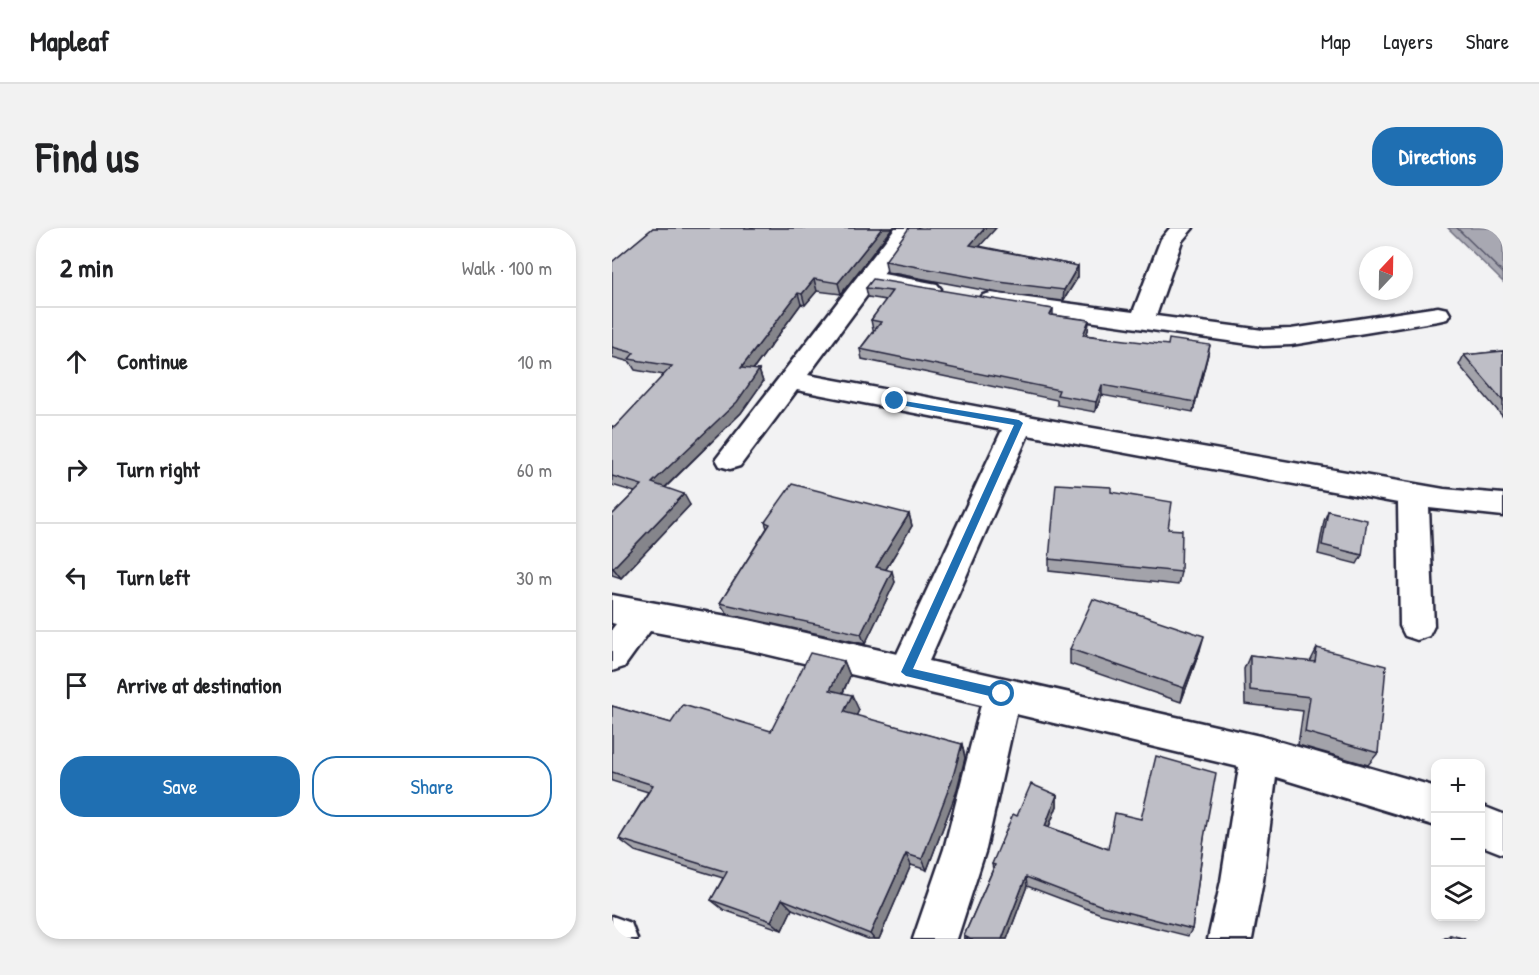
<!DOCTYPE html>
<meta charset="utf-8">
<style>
body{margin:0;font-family:"Patrick Hand",sans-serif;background:#f2f2f2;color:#202124}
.controls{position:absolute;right:18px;bottom:18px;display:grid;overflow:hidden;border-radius:12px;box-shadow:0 3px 9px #0003}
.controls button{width:54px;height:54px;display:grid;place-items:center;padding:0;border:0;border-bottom:2px solid #e0e0e0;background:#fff;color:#202124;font:30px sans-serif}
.compass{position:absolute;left:747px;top:18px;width:54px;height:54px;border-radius:50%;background:#fff;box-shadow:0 3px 9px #0003;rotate:22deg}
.stop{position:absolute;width:18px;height:18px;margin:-14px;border:4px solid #1f6fb2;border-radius:50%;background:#fff}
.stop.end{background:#1f6fb2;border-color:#fff;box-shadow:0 2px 6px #0008}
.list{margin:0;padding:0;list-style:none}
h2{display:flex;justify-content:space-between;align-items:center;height:78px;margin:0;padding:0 24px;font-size:26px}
h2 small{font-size:20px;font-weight:400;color:#757577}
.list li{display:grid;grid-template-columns:39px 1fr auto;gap:18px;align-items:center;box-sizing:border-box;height:108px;padding:0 24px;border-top:2px solid #e0e0e0}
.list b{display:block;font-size:22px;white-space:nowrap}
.list em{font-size:20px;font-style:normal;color:#757577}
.actions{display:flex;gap:12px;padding:18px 24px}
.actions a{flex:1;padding:14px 0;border:2px solid #1f6fb2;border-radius:24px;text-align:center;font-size:21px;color:#1f6fb2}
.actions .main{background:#1f6fb2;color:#fff}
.icon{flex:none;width:33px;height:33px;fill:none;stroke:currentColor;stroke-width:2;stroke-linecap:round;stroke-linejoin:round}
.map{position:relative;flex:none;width:891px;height:711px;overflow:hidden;border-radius:24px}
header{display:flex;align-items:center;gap:36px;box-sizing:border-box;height:84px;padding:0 30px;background:#fff;border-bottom:2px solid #e0e0e0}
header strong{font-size:28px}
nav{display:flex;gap:33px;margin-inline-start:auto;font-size:21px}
.intro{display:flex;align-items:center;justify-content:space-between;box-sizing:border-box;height:144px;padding:0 36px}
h1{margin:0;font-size:42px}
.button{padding:15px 27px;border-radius:24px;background:#1f6fb2;color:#fff;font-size:21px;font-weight:700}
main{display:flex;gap:36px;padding:0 36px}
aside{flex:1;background:#fff;border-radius:24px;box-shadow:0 3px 9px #0003}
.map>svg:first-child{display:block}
.water{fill:#a8a8b2;stroke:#727282;stroke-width:1.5}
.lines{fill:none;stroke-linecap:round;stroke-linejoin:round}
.shore{stroke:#58586b;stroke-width:1.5}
.minor-casing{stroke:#22223b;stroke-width:5}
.minor{fill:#fff;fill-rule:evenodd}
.wall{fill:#a3a3aa;stroke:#22223b;stroke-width:1.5}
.shaded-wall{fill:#85858b;stroke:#22223b;stroke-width:1.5}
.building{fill:#bebec6;stroke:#22223b;stroke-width:1.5}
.route{fill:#1f6fb2}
</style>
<header>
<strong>Mapleaf</strong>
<nav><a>Map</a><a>Layers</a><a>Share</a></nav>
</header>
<div class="intro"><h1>Find us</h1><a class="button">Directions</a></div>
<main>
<aside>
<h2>2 min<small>Walk · 100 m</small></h2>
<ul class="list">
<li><svg class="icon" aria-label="ahead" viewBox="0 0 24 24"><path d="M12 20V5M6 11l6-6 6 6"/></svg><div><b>Continue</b></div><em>10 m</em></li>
<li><svg class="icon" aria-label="right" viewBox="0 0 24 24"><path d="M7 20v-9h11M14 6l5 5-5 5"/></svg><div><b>Turn right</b></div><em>60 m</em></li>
<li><svg class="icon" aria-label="left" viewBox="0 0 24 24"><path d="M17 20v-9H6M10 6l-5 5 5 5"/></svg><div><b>Turn left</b></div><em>30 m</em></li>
<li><svg class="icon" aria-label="arrive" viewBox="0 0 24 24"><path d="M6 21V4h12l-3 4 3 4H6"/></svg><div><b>Arrive at destination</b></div></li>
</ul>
<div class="actions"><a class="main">Save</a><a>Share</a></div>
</aside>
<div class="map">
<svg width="891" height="711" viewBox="0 0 891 711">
<rect width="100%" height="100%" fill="#f2f2f3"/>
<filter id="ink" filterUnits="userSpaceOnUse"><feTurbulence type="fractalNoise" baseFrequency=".0167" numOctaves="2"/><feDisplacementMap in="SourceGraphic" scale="12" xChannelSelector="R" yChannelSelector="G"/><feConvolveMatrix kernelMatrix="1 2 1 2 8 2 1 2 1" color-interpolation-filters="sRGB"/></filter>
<g filter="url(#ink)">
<polygon class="water" points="836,0 891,0 891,54"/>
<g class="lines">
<polyline class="shore" points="845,0 891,45"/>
<g class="minor-casing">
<g id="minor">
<polygon points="283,0 305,0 271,46 325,56 329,61 325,66 317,68 262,58 196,147 475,199 832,261 891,266 891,288 817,280 822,398 817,408 805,412 793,408 788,398 786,275 416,207 317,433 648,508 824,559 824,598 664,549 651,653 640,711 596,711 609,653 627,539 404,486 374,621 345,711 301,711 332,621 369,477 137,422 38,403 12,439 0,443 0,401 4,396 0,395 0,367 137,392 285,426 390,202 185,162 128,238 118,241 108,238 104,231"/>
<polygon points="558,0 581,0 570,13 544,88 651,102 679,101 826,79 835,81 838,86 835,91 826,93 679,117 651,118 379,79 371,77 367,72 371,67 379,65 521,84 549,11"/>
<polygon points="868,577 891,586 891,626 868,617"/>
<polygon points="0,688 19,695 25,711 0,711"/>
</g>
</g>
<use href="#minor" class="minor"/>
</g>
<g class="wall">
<polygon points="41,0 280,0 229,66 205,63 193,77 189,76 141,142 147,142 151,154 129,185 53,260 78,277 9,350 0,347 0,287 23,264 0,257 0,198 3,199 52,147 23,142 18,134 0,129 0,34"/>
<polygon points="367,18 466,38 466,49 451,73 387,65 275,44 273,33"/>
<polygon points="254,60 441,81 441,87 477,92 476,102 474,107 596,126 581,184 490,167 483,184 445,177 445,172 250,131 248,121 262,102 261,102 259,92 274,72 256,69"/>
<polygon points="891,123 891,189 847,137 852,127"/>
<polygon points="499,264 556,301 569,344 566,357 437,343 437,331"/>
<polygon points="716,283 750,327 745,336 706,326 712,293"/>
<polygon points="297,286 300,298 274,341 283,354 253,416 115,386 108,375 155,300 153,294"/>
<polygon points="705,420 766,525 756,537 686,517 691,483 633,476 632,441 638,427 698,434"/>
<polygon points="458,421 588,422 569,474 458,436"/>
<polygon points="232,433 238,448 231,465 247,482 244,488 350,516 353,530 344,565 315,642 299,637 267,711 256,711 180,681 170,702 112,682 99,672 111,650 23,623 7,611 36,564 0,553 0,478 59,495 159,503"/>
<polygon points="445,567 445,578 437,599 496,621 592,610 580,701 576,708 489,686 415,658 395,711 353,711 352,708 381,641 380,636 405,588"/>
<polygon points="838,707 853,711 831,711"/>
</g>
<g class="shaded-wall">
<polygon points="270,0 280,0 229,66 226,55"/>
<polygon points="373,0 384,0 359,28 358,17"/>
<polygon points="466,38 466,49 451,73 452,62"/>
<polygon points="202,51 205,63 193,77 190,66"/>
<polygon points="186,65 189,76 134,151 129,140"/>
<polygon points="477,92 476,102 471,116 471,107"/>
<polygon points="598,117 596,126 581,184 583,174"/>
<polygon points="147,142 151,154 129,185 46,266 40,255"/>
<polygon points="490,157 490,167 483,184 484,174"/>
<polygon points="72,266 78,277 9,350 1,340"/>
<polygon points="297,286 300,298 268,351 264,339"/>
<polygon points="280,343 283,354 253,416 249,406"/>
<polygon points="592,408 588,422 569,474 572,460"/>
<polygon points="232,433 238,448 225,477 218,462"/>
<polygon points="240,467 247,482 239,499 232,484"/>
<polygon points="350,516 353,530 344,565 315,642 310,631"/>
<polygon points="445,567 445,578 433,608 433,598"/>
<polygon points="294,626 299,637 267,711 262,711 258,706"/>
<polygon points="414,649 415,658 395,711 390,711"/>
<polygon points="170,671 180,681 170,702 159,693"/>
</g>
<g class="building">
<polygon points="41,0 270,0 226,55 202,51 190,66 186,65 129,140 147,142 125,174 40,255 72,266 1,340 0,339 0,287 30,257 0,248 0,198 3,199 60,138 17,131 22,125 0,119 0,34"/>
<polygon points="297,0 373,0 358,17 466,38 452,62 387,54 273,33"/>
<polygon points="261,51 441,81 438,87 477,92 471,107 556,117 557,111 598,117 583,174 490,157 484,174 445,167 447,162 248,121 269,94 259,92 280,63 254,60"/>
<polygon points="891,123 891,173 852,127"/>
<polygon points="180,256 297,286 264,339 280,343 249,406 108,375 158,296 153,294"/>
<polygon points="444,256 499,259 499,264 560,274 556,301 570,302 569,344 437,331"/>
<polygon points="716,283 755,292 750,327 710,317"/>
<polygon points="481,371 592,408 572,460 458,421"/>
<polygon points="705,420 774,438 766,525 693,504 698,469 638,462 638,427 703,434"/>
<polygon points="198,425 232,433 218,462 240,467 232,484 350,516 340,552 310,631 294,626 258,706 170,671 159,693 99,672 115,644 7,611 41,557 0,544 0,478 59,495 71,477 159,503"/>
<polygon points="544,528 604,545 592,610 580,701 490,678 414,649 390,711 358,711 352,708 383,637 380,636 401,586 405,588 419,556 445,567 433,598 496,621 503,585 529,591"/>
<polygon points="838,707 853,711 838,711"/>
</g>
</g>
<polygon class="route" points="280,171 407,192 411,195 301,441 390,461 395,466 394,469 390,471 294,448 289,444 402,197 283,176 280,175"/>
</svg>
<div class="controls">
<button>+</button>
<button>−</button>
<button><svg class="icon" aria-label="layers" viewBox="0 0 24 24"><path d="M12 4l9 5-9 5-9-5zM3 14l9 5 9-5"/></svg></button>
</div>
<svg class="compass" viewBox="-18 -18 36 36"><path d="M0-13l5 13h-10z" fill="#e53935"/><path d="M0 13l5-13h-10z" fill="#757577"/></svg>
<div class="stop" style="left:390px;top:466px"></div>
<div class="stop end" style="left:283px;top:173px"></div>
</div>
</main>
